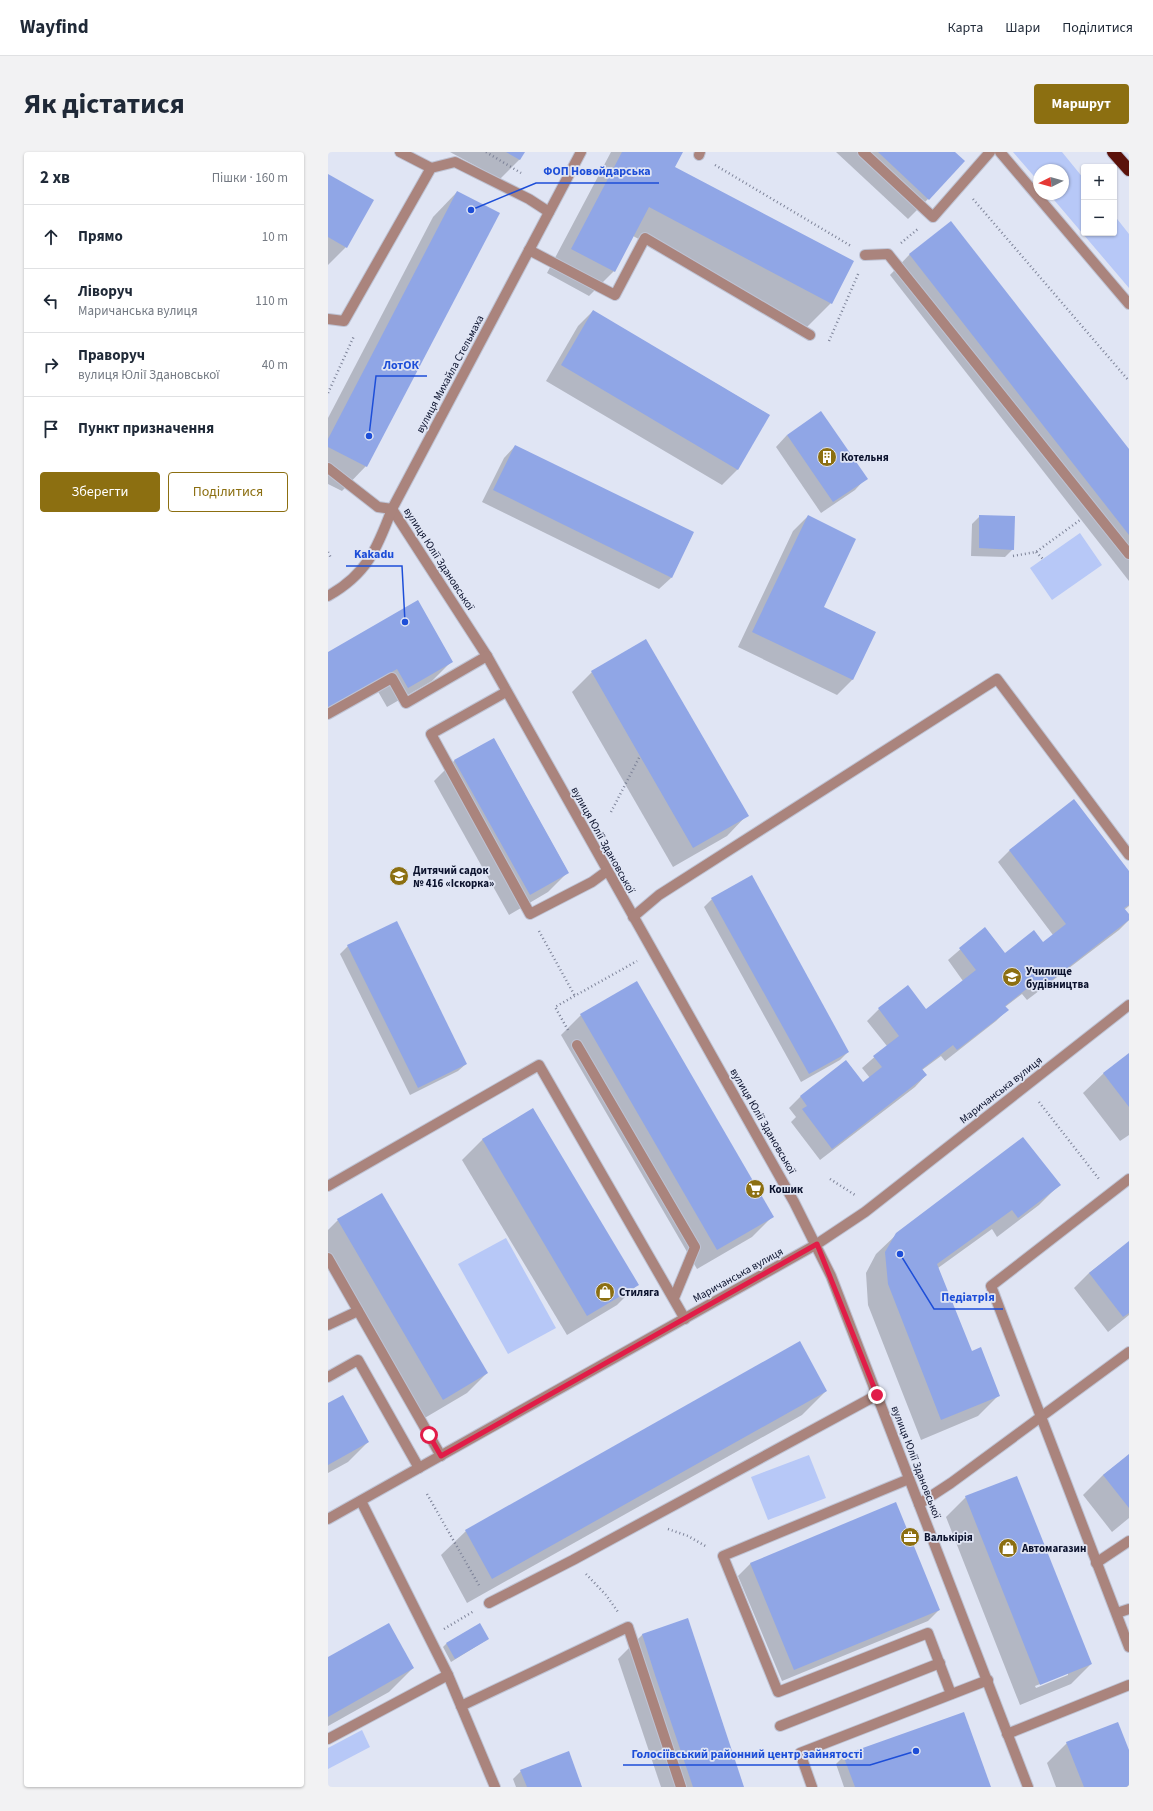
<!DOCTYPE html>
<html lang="uk">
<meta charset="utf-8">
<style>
body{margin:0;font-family:"Source Sans 3",sans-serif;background:#f2f2f3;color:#1f2937}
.controls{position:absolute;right:12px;top:12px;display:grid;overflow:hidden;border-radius:4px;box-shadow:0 1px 3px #0004}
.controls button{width:36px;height:36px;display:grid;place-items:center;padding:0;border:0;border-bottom:1px solid #e0e1e3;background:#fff;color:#1f2937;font:20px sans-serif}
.compass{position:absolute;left:705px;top:12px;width:36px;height:36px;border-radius:50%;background:#fff;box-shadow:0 1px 3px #0004;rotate:264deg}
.stop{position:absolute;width:12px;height:12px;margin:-9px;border:3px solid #e11d48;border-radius:50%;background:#fff}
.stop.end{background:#e11d48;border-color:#fff;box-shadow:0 1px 4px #0008}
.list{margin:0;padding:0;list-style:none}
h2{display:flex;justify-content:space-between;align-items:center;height:52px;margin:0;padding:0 16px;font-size:17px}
h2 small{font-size:13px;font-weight:400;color:#747a83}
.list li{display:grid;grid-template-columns:26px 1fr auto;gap:12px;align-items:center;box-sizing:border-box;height:64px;padding:0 16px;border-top:1px solid #e0e1e3}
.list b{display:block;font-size:15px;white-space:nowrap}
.list p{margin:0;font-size:13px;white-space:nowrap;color:#747a83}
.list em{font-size:13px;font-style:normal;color:#747a83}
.actions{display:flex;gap:8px;padding:12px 16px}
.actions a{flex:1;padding:9px 0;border:1px solid #8c6f11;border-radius:4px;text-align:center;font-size:14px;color:#8c6f11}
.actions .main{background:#8c6f11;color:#fff}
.icon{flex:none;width:22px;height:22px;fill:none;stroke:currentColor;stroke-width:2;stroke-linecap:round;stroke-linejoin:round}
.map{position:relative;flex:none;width:801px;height:1635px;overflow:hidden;border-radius:4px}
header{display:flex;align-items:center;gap:24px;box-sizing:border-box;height:56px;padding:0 20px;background:#fff;border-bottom:1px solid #e0e1e3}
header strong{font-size:19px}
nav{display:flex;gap:22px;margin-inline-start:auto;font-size:14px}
.intro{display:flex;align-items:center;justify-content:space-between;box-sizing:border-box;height:96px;padding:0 24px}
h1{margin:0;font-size:28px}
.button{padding:10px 18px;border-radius:4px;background:#8c6f11;color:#fff;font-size:14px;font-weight:700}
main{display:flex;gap:24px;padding:0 24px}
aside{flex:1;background:#fff;border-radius:4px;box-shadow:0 1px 3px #0004}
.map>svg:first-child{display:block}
.green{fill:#b7c8f7}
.shadow{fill:#0003;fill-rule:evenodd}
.building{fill:#90a6e6}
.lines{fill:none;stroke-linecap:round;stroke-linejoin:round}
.minor-casing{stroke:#bec3d4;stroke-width:12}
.highway-casing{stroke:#bec3d4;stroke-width:14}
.path{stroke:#7d8398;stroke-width:2.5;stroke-dasharray:1 3;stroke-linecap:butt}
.minor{stroke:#aa847d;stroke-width:10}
.highway{stroke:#5b120b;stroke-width:12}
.route{stroke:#e11d48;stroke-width:5}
.labels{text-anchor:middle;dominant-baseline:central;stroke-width:3.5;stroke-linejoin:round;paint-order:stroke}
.street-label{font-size:11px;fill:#0b122d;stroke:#e0e5f4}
.poi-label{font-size:11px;font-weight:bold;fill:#0b122d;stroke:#e0e5f4;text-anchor:start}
.leader{fill:none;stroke:#1d4ed8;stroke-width:1.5}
.callout-dot{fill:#1d4ed8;stroke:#e0e5f4;stroke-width:1.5}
.callout-label{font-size:12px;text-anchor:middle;font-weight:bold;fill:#1d4ed8;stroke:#e0e5f4;stroke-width:3.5;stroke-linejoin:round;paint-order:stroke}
</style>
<header>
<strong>Wayfind</strong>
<nav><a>Карта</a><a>Шари</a><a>Поділитися</a></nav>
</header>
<div class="intro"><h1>Як дістатися</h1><a class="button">Маршрут</a></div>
<main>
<aside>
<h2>2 хв<small>Пішки · 160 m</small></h2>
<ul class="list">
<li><svg class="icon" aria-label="ahead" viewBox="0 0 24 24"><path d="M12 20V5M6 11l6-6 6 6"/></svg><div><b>Прямо</b></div><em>10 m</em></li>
<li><svg class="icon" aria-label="left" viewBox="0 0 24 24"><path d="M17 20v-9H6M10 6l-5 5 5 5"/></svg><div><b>Ліворуч</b><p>Маричанська вулиця</p></div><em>110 m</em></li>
<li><svg class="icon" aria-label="right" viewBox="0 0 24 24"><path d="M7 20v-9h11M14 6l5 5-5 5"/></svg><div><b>Праворуч</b><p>вулиця Юлії Здановської</p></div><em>40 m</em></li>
<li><svg class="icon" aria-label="arrive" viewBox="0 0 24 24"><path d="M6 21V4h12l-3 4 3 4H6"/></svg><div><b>Пункт призначення</b></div></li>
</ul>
<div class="actions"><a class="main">Зберегти</a><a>Поділитися</a></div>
</aside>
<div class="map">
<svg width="801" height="1635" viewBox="0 0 801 1635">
<rect width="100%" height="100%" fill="#e0e5f4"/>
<g class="green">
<polygon points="685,0 734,0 756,27 756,81 786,81 786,63 801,82 801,136 721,42 735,42 735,18 711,18 711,30"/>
<polygon points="752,381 774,413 724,448 702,416"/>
<polygon points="178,1086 228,1176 180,1202 130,1112"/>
<polygon points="481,1303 498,1346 440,1368 423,1325"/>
<polygon points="34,1578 42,1595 0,1617 0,1596"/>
</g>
<g class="shadow">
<polygon points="122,0 195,0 192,7 172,27"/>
<polygon points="283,0 354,0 346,15 503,151 479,175 305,84 286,119 261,144 219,121"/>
<polygon points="508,0 625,0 600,47 580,67"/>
<polygon points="0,23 44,48 18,95 0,113"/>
<polygon points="129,40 38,314 14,339 0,332 0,266 105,65"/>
<polygon points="582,102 801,299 801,429 562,123"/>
<polygon points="265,159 441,263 409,318 394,333 218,229 250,174"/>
<polygon points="459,283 538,326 527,338 493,361 448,295"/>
<polygon points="187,294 365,381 343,426 331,437 154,350 176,306"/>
<polygon points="480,364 494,455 547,480 524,528 509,543 410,495 465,379"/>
<polygon points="652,364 685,397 677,405 643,404 644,372"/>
<polygon points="0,501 124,509 104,529 59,555 48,536 0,564"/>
<polygon points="264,520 419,663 399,684 345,715 244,540"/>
<polygon points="166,587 240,720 220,740 181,763 106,629 126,609"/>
<polygon points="746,649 801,721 801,754 796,758 801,764 801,768 791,778 699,848 694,842 677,855 679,858 668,869 617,909 613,904 594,918 598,923 587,935 492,1008 463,970 468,965 461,956 472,945 518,909 535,931 542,926 534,916 559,894 539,869 551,857 580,835 598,858 635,829 620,808 657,776 677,802 715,791 725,783 670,710 681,699"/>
<polygon points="384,747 520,900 512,908 473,930 376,755"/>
<polygon points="20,794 138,912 130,919 82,943 12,802"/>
<polygon points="253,863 444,1065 424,1085 369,1117 233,883"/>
<polygon points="801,902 801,983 792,989 755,941 776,921"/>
<polygon points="205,957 309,1133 289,1153 239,1183 134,1008 154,988"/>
<polygon points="731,1033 711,1053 669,1085 664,1077 610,1116 643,1201 670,1244 650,1264 593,1288 540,1153 538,1121 548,1102 569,1082"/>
<polygon points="10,1068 159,1221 139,1241 95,1267 0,1105 0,1078"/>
<polygon points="801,1090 801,1163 780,1180 746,1136 761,1121"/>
<polygon points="498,1239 474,1263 139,1451 113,1403 138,1379"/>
<polygon points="0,1252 40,1290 20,1310 0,1321"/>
<polygon points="801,1303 801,1366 784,1380 755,1343 775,1323"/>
<path d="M 638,1345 L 763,1512 L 743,1532 L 692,1553 L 618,1365 ZM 740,1521 L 740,1523 L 708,1536 L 707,1534 Z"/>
<polygon points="567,1352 611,1458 600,1469 454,1529 410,1424 422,1412"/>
<polygon points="359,1468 415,1635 333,1635 290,1507 314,1483"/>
<polygon points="160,1487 123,1510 115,1495 118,1492"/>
<polygon points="0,1506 85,1516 61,1540 0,1574"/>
<polygon points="739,1591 801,1601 801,1635 728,1635 719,1611"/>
<polygon points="516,1604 662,1635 516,1635 508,1612"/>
<polygon points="193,1619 253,1635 188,1635 185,1627"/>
</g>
<g class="building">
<polygon points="178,0 197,0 192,8"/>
<polygon points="294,0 355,0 347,15 526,109 504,152 321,55 287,120 243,97"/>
<polygon points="550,0 627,0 637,9 601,48"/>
<polygon points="0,22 46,48 19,96 0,85"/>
<polygon points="129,39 172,61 39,315 0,295 0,287"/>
<polygon points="623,69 801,297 801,383 581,102"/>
<polygon points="265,158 442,263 410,318 233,213"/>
<polygon points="493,259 540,327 505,350 459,283"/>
<polygon points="187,293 366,380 344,426 165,338"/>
<polygon points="480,363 528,387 496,455 548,480 525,528 424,480"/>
<polygon points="651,363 687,364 686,398 651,396"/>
<polygon points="90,448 125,510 80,536 69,517 0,556 0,500"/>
<polygon points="318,487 421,664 365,696 263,519"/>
<polygon points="166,586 241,721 202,743 126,608"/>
<polygon points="746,647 801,719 801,753 796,756 801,762 801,768 711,838 706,831 677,854 681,858 629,898 625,893 594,917 599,923 504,997 474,957 479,954 472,944 518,908 535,930 554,915 545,904 571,884 550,856 580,833 598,857 648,818 631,796 657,775 677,801 706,778 715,790 738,772 681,698"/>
<polygon points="424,723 521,900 481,922 383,746"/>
<polygon points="69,769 139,912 90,936 19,793"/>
<polygon points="309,829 446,1065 389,1098 252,862"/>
<polygon points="801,901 801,955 775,921"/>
<polygon points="205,956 311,1133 259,1164 154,987"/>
<polygon points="695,985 733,1033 690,1066 684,1058 609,1112 644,1199 653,1195 672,1244 613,1268 560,1132 557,1100 568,1081"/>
<polygon points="54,1041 160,1221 115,1248 9,1067"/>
<polygon points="801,1089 801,1161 795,1165 761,1121"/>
<polygon points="472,1189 499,1239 164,1427 137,1378"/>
<polygon points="15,1243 41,1290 0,1313 0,1251"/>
<polygon points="801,1302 801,1356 775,1323"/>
<polygon points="689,1324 764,1512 712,1533 637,1344"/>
<polygon points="568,1350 612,1458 466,1518 422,1411"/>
<polygon points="360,1466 416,1635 365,1635 327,1523 314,1482"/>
<polygon points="61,1471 86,1516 0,1565 0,1505"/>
<polygon points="152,1471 161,1487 127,1507 118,1491"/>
<polygon points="636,1560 663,1635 527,1635 515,1603"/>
<polygon points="790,1570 801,1598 801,1635 756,1635 738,1590"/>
<polygon points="241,1599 254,1635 199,1635 192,1618"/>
</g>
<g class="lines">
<g class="minor-casing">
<g id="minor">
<polyline points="72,0 103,16"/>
<polyline points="535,0 605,65 662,0"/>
<polyline points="672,0 801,152"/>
<polyline points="371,3 372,0"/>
<polyline points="201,98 287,143 317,86 482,183"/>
<polyline points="537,103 560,102 801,402"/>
<polyline points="0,167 16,169 103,16 127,10 201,47 221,60"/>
<polyline points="0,316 50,355 64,357 159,504 466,1050 503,1124 700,1635"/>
<path d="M 0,444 C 39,422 49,397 64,357 L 253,0"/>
<polyline points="178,540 103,582 202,762 264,730 279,719"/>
<polyline points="0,562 64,526 78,551 159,504"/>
<polyline points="305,765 331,743 669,527 801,703"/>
<polyline points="249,893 367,1095 346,1146"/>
<polyline points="801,1027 663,1134 801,1495"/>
<polyline points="0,1034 211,913 357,1167"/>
<polyline points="0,1106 113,1304"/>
<polyline points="0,1173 30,1159"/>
<polyline points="0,1225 30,1208 91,1316"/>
<polyline points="581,1327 395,1404 450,1540 600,1481 623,1542"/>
<polyline points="33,1349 120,1523 167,1635"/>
<polyline points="591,1352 623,1331 801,1200"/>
<polyline points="0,1367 489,1092 537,1060 801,853"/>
<polyline points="768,1411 801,1389"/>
<polyline points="161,1451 245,1408 549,1243"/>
<polyline points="789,1461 801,1457"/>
<polyline points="133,1554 300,1475 353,1635"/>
<polyline points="452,1574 612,1511"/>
<polyline points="679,1582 801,1533"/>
<polyline points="0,1587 120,1523"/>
<polyline points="484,1635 472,1601 660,1528"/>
</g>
</g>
<g class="highway-casing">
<polyline id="highway" points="785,0 801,18"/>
</g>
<g class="path">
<polyline points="158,0 193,21"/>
<polyline points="387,13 523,94"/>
<polyline points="645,47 801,229"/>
<polyline points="573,91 591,76"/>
<polyline points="501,189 531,120"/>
<polyline points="0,241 26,184"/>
<polyline points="0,400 3,406"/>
<polyline points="708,400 715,407"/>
<polyline points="685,404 708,400 752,368"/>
<polyline points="283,660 312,604"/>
<polyline points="211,779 247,844"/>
<polyline points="240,878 227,855 309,809"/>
<polyline points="711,950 771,1027"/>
<polyline points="502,1027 527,1043"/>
<polyline points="99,1342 152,1435"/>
<polyline points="340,1377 360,1384 379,1395"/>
<polyline points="258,1422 278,1443 290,1460"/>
<polyline points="116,1477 146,1459"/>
</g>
<use href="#minor" class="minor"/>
<use href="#highway" class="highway"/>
</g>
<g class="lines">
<polyline class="route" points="101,1283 113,1304 489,1092 549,1243"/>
</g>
<defs>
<g id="building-disc" transform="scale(1)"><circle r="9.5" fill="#8c6f11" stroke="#e0e5f4"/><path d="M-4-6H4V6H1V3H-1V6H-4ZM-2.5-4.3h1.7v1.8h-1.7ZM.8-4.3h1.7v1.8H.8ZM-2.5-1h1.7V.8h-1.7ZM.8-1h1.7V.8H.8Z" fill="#fff"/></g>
<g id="school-disc" transform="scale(1)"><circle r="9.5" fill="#8c6f11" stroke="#e0e5f4"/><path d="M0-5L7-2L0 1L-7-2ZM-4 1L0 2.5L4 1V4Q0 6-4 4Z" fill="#fff"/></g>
<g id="university-disc" transform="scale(1)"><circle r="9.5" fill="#8c6f11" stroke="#e0e5f4"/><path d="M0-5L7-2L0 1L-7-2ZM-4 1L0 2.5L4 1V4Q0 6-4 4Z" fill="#fff"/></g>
<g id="supermarket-disc" transform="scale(1)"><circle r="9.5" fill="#8c6f11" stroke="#e0e5f4"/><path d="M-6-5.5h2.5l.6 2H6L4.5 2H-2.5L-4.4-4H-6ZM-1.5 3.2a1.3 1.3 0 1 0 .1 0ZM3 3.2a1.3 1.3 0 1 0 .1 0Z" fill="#fff"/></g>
<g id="shop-disc" transform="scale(1)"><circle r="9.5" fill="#8c6f11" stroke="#e0e5f4"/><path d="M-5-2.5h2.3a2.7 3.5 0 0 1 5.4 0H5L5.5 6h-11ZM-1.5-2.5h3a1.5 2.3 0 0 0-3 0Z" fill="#fff"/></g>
<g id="office-disc" transform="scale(1)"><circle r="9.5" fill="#8c6f11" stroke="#e0e5f4"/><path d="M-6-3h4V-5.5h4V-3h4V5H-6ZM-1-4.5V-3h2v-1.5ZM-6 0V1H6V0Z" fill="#fff"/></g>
</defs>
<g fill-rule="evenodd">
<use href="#building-disc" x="499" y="305"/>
<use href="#school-disc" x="71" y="724"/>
<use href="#university-disc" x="684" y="825"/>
<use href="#supermarket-disc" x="427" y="1037"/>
<use href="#shop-disc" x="277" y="1140"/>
<use href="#office-disc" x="582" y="1385"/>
<use href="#shop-disc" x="680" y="1396"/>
</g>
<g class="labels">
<g class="street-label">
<text transform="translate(122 222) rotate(-62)">вулиця Михайла Стельмаха</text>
<text transform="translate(111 407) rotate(57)">вулиця Юлії Здановської</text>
<text transform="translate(275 688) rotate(61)">вулиця Юлії Здановської</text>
<text transform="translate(673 938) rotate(-38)">Маричанська вулиця</text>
<text transform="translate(435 969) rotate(60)">вулиця Юлії Здановської</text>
<text transform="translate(410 1123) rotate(-29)">Маричанська вулиця</text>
<text transform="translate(588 1310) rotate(69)">вулиця Юлії Здановської</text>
</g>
<g class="poi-label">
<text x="513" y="305">Котельня</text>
<text x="85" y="718">Дитячий садок<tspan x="85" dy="13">№ 416 «Іскорка»</tspan></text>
<text x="698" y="819">Училище<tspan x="698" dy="13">будівництва</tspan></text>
<text x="441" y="1037">Кошик</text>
<text x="291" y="1140">Стиляга</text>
<text x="596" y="1385">Валькірія</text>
<text x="694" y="1396">Автомагазин</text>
</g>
</g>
<path class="leader" d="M143 58L208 31H331M41 284L48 224H99M77 470L74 414H18M572 1102L606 1157H675M588 1599L542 1613H295"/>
<g class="callout-dot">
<circle cx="143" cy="58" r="4"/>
<circle cx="41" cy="284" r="4"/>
<circle cx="77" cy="470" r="4"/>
<circle cx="572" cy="1102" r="4"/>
<circle cx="588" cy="1599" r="4"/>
</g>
<g class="callout-label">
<text x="269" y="23">ФОП Новойдарська</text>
<text x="73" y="217">ЛотОК</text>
<text x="46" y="406">Kakadu</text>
<text x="640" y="1149">ПедіатрІя</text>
<text x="419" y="1606">Голосіївський районний центр зайнятості</text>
</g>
</svg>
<div class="controls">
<button>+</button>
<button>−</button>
</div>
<svg class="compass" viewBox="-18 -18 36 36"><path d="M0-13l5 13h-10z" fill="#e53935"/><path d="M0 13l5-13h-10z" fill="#747a83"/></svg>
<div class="stop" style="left:101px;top:1283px"></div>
<div class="stop end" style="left:549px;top:1243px"></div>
</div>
</main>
